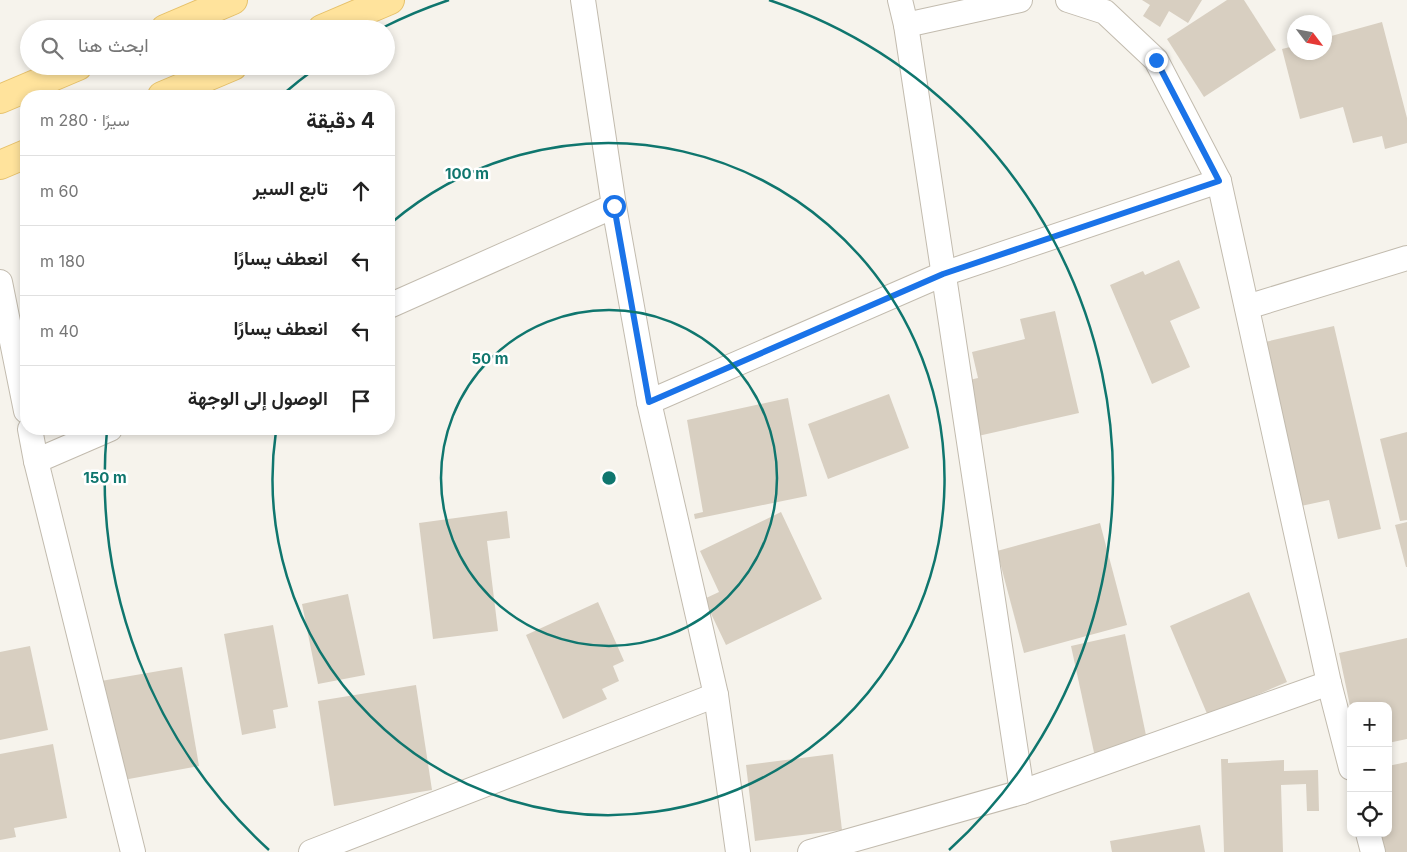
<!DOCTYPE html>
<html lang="ar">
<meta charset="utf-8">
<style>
body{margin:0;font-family:Inter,Vazirmatn,sans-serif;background:#f2f2f2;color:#222;direction:rtl}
.controls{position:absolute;right:15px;bottom:15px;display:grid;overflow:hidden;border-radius:10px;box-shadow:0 2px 8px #0003}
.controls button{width:45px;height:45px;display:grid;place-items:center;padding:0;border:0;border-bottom:1px solid #e0e0e0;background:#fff;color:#222;font:25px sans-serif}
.compass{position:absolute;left:1287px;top:15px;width:45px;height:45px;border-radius:50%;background:#fff;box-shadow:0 2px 8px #0003;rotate:122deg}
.stop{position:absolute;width:15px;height:15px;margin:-11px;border:4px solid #1a73e8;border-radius:50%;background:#fff}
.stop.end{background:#1a73e8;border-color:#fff;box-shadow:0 1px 5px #0008}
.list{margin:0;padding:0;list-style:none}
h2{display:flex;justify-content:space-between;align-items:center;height:65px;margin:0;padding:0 20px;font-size:21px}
h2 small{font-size:16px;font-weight:400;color:#767676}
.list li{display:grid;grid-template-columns:32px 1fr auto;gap:15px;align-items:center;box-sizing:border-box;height:70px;padding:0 20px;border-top:1px solid #e0e0e0}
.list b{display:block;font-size:19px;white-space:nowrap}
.list em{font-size:16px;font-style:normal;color:#767676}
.icon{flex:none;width:28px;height:28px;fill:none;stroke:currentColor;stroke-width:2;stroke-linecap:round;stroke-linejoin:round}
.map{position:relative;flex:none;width:1407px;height:852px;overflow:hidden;direction:ltr}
.search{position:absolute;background:#fff;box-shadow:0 2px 8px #0003;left:20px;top:20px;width:375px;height:55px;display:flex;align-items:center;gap:12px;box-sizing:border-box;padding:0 18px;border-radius:28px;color:#767676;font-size:19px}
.panel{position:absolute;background:#fff;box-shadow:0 2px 8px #0003;left:20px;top:90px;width:375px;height:345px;border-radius:20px;direction:rtl}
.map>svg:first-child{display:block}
.building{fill:#d8cfc1}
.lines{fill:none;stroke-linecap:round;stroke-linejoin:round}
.minor-casing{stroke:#c2bbae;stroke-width:26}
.major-casing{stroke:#e6c16a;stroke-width:30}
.minor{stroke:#fff;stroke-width:24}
.major{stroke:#ffe39c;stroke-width:28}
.route{stroke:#1a73e8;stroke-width:6}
.ring{fill:none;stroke:#0f766e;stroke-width:2.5}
.centre{fill:#0f766e;stroke:#fff;stroke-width:2.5}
.ring-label{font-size:15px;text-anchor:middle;font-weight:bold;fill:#0f766e;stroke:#fff;stroke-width:5;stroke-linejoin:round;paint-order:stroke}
</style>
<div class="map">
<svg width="1407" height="852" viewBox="0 0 1407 852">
<rect width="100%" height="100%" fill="#f6f3ec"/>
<g class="building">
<polygon points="1142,0 1202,0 1188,23 1169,11 1160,27 1143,16 1150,5"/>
<polygon points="1227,0 1244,0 1276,50 1204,97 1167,39"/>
<polygon points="1382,22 1407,118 1407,143 1385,149 1382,136 1353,143 1343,107 1300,119 1282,49 1294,46 1294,52 1324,52 1324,38"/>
<polygon points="1179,260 1200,308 1170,321 1190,367 1152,384 1110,285 1143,271 1145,275"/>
<polygon points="1055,311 1079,413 978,436 965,381 978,378 972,352 1025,339 1020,319"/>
<polygon points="1334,326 1381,529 1338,539 1329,500 1301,506 1265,342"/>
<polygon points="889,394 909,448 828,479 808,424"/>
<polygon points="788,398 807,496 695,519 694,514 703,512 687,420"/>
<polygon points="1407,432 1407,520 1400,521 1380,439"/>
<polygon points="507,511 510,538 487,541 498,631 433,639 419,523"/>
<polygon points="781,512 822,599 726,645 704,599 719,592 700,551"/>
<polygon points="1407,522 1407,567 1406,567 1395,525"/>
<polygon points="1100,523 1127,625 1024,653 997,551"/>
<polygon points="1249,592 1287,682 1208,716 1170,626"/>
<polygon points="348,594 365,675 318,684 302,604"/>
<polygon points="598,602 624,661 613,666 619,681 602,689 607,699 563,719 526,635"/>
<polygon points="273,625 288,707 273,710 276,728 242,735 224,634"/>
<polygon points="1125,634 1148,745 1095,757 1071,646"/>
<polygon points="1407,638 1407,739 1388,743 1388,706 1350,706 1339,653"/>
<polygon points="30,646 48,730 0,740 0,652"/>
<polygon points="182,667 199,766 118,781 101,681"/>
<polygon points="416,685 432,790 334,806 318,701"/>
<polygon points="53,744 67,818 14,828 16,837 0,840 0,754"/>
<polygon points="833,754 842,830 755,841 746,765"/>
<polygon points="1221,759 1228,759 1228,763 1284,760 1284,771 1318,770 1319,811 1307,811 1306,784 1281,785 1283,852 1224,852"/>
<polygon points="1407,762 1407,852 1378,852 1374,833 1388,833 1388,766"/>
<polygon points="1200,825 1205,852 1112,852 1110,841"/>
</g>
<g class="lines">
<g class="minor-casing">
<g id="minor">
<polyline points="583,0 614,206 649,402 716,695 738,852"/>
<polyline points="900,0 906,25 1022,792"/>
<polyline points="1068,0 1105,12 1156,60 1219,181 1329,683 1351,768"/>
<polyline points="906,25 1020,0"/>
<polyline points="0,282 26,411"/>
<polyline points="389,306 614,206"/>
<polyline points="1247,307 1407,258"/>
<polyline points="649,402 943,274 1219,181"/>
<polyline points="30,429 36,461 133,852"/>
<polyline points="36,461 110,429"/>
<polyline points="1368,833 1373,852"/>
<polyline points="311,852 716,695"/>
<polyline points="810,852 1022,792 1329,683"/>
</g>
</g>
<g class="major-casing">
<g id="major">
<polyline points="165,29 233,0"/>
<polyline points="322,29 390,0"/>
<polyline points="162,96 233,66"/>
<polyline points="0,99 78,66"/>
<polyline points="0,165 26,154"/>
</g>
</g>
<use href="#minor" class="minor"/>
<use href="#major" class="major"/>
</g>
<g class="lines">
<polyline class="route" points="614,206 649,402 943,274 1219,181 1156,60"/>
</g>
<g class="ring">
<circle cx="609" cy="478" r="168"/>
<path d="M391 223A336 336 0 1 1 276 431"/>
<path d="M269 850A504 504 0 0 1 107 430M282 95A504 504 0 0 1 316 68M384 27A504 504 0 0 1 449 0M769 0A504 504 0 0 1 949 850"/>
</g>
<circle cx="609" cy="478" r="8" class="centre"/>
<g class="ring-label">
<text x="467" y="179">100 m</text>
<text x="490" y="364">50 m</text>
<text x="105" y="483">150 m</text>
</g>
</svg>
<div class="controls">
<button>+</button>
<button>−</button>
<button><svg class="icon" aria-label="locate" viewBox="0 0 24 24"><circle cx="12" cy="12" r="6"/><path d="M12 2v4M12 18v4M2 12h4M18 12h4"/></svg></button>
</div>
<svg class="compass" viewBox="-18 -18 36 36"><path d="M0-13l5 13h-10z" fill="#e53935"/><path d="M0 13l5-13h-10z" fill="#767676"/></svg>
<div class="stop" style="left:614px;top:206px"></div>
<div class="stop end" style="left:1156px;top:60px"></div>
<div class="search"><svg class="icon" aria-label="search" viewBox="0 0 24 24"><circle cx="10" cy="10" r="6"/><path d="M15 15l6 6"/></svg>ابحث هنا</div>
<section class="panel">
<h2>4 دقيقة<small>سيرًا · 280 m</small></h2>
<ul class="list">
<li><svg class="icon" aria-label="ahead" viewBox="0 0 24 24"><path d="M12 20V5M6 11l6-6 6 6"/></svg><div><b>تابع السير</b></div><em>60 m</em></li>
<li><svg class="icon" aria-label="left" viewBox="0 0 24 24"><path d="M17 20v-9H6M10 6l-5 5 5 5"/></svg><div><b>انعطف يسارًا</b></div><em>180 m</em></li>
<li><svg class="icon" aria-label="left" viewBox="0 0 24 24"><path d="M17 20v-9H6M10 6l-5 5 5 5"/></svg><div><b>انعطف يسارًا</b></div><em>40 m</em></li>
<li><svg class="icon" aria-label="arrive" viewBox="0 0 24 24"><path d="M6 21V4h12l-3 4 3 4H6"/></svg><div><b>الوصول إلى الوجهة</b></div></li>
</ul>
</section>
</div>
